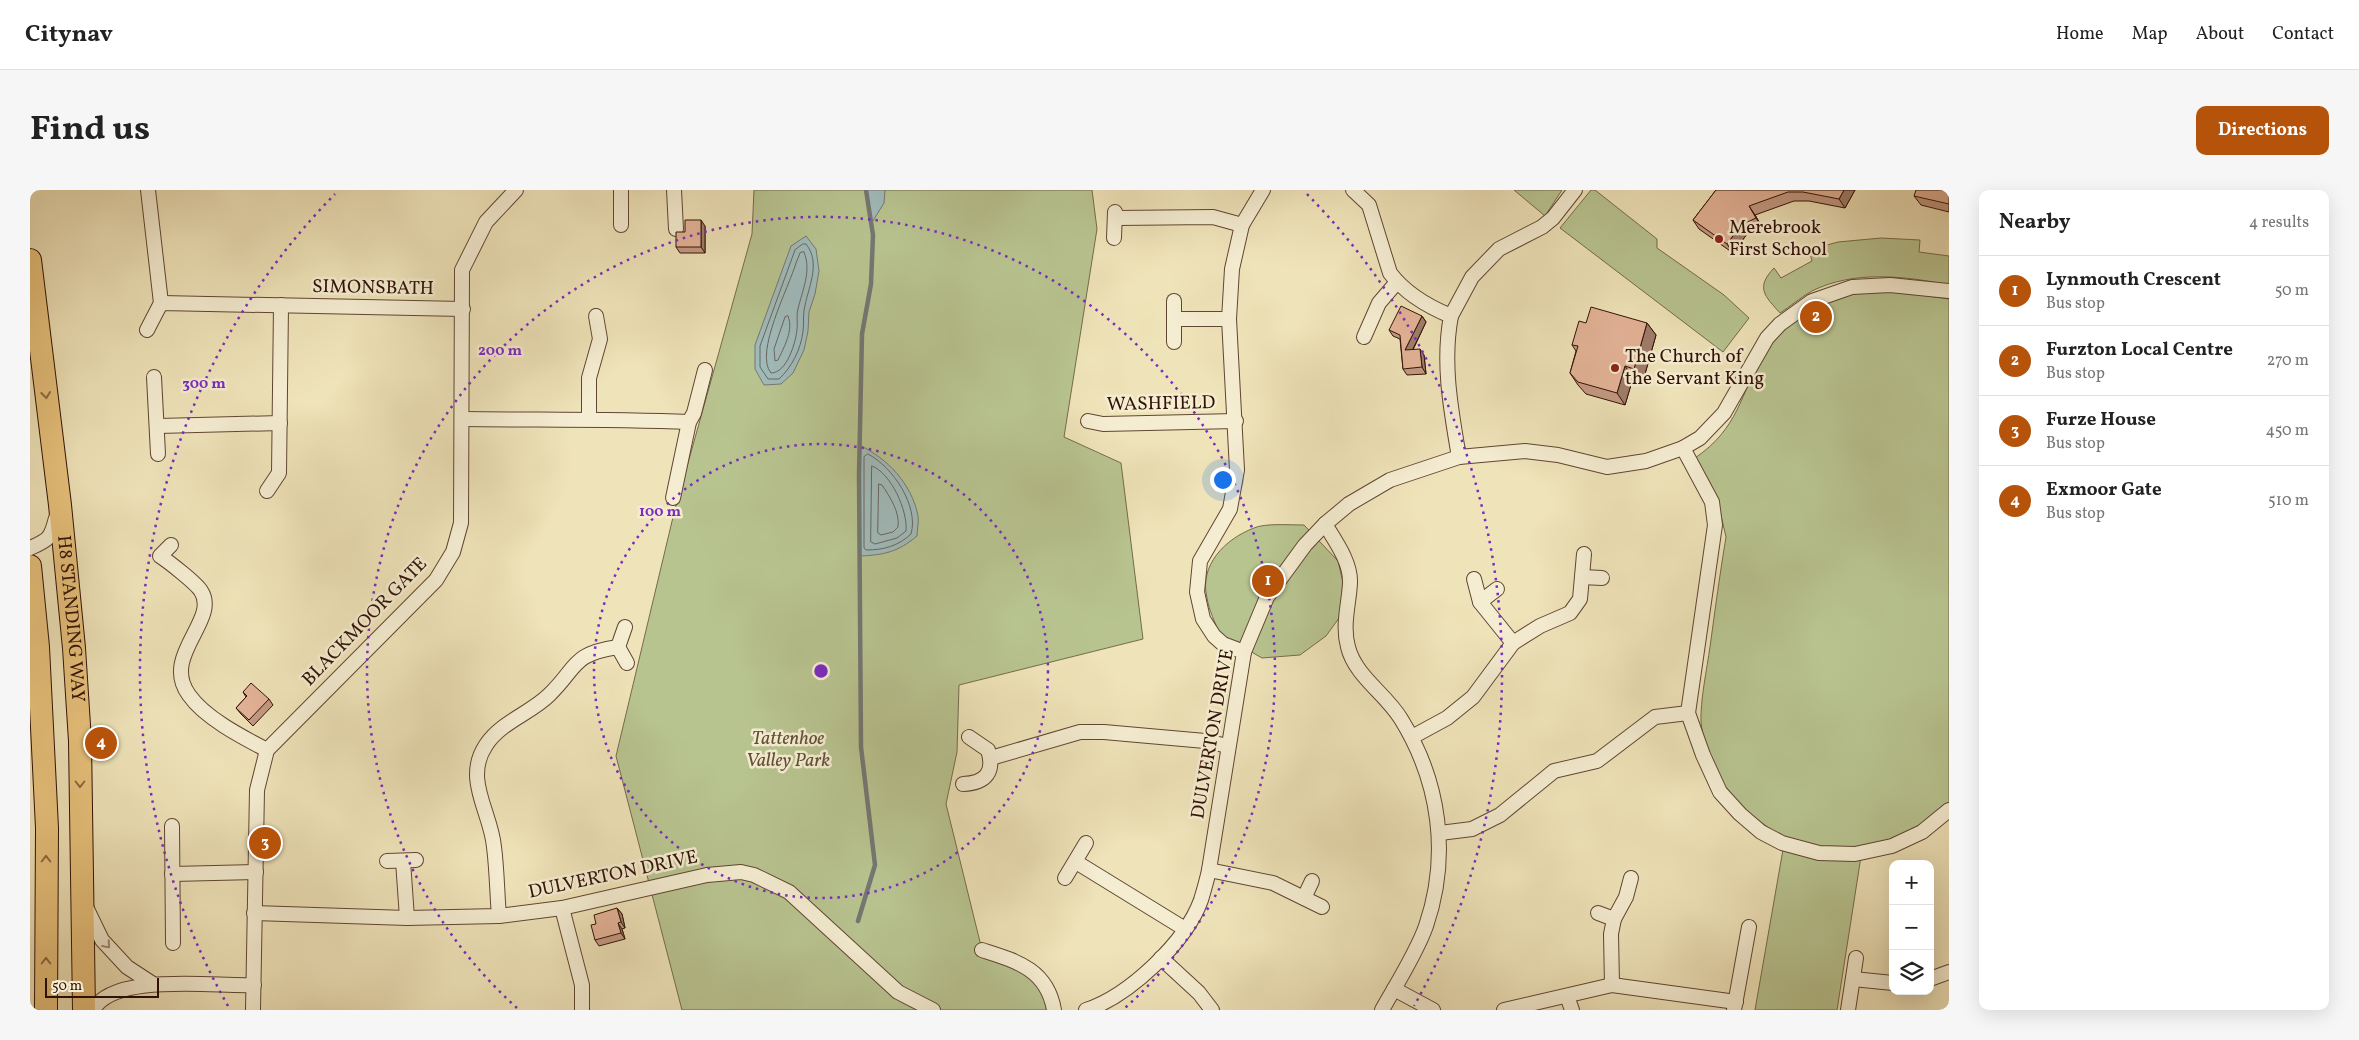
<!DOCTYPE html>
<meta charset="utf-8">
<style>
body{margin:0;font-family:Vollkorn,serif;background:#f6f6f6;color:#222}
.controls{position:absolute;right:15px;bottom:15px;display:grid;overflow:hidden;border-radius:10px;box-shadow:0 5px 20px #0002}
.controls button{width:45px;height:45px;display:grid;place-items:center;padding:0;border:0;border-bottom:1px solid #e0e0e0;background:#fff;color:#222;font:25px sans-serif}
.scale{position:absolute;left:15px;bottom:12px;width:114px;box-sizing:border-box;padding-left:5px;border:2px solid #311206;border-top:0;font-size:14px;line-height:18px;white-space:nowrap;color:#311206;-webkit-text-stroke:4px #f5edd2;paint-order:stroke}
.you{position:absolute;left:1192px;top:289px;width:18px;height:18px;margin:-12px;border:4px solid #fff;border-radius:50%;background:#1a73e8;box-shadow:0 0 0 8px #1a73e833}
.badge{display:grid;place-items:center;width:32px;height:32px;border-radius:50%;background:#b45309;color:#fff;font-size:16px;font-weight:700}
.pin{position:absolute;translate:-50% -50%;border:2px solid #fff;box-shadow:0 1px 5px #0006}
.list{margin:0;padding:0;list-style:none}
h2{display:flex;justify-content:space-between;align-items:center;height:65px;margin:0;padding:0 20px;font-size:21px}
h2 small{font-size:16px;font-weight:400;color:#767676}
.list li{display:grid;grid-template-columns:32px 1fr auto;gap:15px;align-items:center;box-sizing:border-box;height:70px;padding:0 20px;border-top:1px solid #e0e0e0}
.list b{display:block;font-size:19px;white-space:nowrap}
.list p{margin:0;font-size:16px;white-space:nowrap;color:#767676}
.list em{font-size:16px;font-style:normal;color:#767676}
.icon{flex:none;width:28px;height:28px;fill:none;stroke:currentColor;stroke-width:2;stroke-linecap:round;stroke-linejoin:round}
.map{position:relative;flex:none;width:1919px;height:820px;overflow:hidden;border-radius:10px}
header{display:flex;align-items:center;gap:30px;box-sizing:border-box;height:70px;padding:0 25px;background:#fff;border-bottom:1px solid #e0e0e0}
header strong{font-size:24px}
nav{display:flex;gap:28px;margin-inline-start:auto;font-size:18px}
.intro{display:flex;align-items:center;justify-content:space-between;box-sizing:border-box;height:120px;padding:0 30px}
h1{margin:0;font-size:35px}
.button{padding:12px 22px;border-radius:10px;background:#b45309;color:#fff;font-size:18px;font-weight:700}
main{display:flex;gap:30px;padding:0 30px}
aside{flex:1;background:#fff;border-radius:10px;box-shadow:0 5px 20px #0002}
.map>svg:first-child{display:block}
.green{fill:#b8c490;stroke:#746b4b}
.water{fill:#a0bbbb;stroke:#747773}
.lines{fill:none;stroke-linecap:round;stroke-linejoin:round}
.shore{stroke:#686660;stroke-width:1}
.stream{stroke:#747773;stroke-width:4.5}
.minor-casing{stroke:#604633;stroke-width:16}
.trunk-casing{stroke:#311206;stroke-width:24}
.minor{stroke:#f5edd2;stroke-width:14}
.trunk{stroke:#e8c27c;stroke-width:22}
.wall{fill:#c49a83;stroke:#311206}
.shaded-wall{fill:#a07d6a;stroke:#311206}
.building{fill:#e4b398;stroke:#311206}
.oneway{stroke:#8c6a41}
.oneway2{stroke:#9d8a76}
.ring{fill:none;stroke:#7b2cbf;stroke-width:2.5;stroke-dasharray:2.5 5}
.poi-dot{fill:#8f2418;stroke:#f5edd2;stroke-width:2}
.labels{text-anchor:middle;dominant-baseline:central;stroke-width:5;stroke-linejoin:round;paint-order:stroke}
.poi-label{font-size:19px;fill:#311206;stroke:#f5edd2;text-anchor:start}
.street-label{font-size:19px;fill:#311206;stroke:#f5edd2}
.park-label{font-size:19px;font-style:italic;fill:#605036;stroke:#f5edd2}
.centre{fill:#7b2cbf;stroke:#f5edd2;stroke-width:2.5}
.ring-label{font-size:15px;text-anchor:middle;font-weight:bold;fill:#7b2cbf;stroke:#f5edd2;stroke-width:5;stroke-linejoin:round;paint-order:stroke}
</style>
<header>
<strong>Citynav</strong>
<nav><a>Home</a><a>Map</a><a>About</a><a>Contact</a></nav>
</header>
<div class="intro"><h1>Find us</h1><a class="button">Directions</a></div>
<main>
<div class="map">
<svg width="1919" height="820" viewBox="0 0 1919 820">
<rect width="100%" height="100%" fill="#efe3b9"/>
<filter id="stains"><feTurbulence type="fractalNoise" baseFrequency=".004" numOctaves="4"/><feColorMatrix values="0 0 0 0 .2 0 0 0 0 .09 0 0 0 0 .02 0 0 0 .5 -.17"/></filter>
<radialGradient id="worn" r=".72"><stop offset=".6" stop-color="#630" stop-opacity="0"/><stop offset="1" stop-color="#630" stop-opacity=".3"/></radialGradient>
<g class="green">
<polygon points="724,0 1062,0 1067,39 1034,247 1091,273 1113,449 929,495 927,562 916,614 952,760 1001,780 1024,820 652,820 586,566 644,323 722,44"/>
<polygon points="1484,0 1532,0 1515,26"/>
<polygon points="1561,0 1565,0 1627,49 1627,58 1694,105 1719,128 1693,162 1530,38"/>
<path d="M 1851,48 L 1890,50 L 1889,62 L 1919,66 L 1919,95 C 1875,86 1824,80 1782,101 C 1771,107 1761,116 1750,123 C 1735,106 1725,98 1744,78 L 1751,88 L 1782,71 L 1779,60 L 1808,52 Z"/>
<path d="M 1863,101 L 1919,109 L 1919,618 L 1885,644 L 1832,660 L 1807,820 L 1725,820 L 1755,648 C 1711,623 1676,585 1671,532 C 1670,512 1677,478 1680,457 C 1685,420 1690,383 1696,347 L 1690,321 L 1665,268 C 1709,238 1710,205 1734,162 C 1749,135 1793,112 1821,104 C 1834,100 1850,102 1863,101 Z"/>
<path d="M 1274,335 L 1308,371 L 1314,397 L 1309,428 L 1296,446 L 1270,465 L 1232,468 L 1190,444 C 1185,433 1179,420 1177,408 C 1169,375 1195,349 1224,338 C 1235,333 1260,335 1274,335 Z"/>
</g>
<g class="water">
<polygon points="836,0 855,0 854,13 841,34"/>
<polygon points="776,46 786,59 789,81 785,104 779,122 778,141 774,160 763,183 751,194 734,195 725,179 725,155 761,56"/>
<path d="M 829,255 C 857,268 882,294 888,326 C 889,332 887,340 887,346 C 868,362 854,365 830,366 Z"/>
</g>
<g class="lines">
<g class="shore">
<path d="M 773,54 L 776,54 C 792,74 777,99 774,121 C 773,128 774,134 773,141 C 771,159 762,177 749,189 L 738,189 L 730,177 L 730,156 L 765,60 Z"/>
<path d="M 774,62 C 782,81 772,101 768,119 C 766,125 768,132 767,139 C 766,152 757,183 741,183 C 724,163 759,97 766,73 L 770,63 Z"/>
<path d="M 758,126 C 764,140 754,157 748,170 L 745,171 L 744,159 L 755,127 Z"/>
<path d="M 838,264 C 863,277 889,316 881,344 C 868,356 854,360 836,360 L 834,358 L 834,267 Z"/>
<path d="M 842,276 C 861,283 878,321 876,341 L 867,348 L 845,354 L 841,352 Z"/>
<path d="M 849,294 L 852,295 C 860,307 870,322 868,337 L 863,342 L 851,345 L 848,343 Z"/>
</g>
<polyline class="stream" points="828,731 845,675 831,557 829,284 832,144 841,94 843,45 836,0"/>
<g class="minor-casing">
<g id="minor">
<polyline points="118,0 131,113"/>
<polyline points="591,0 591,35"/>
<polyline points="644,0 646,39"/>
<path d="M 1323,0 L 1339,15 L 1360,83 C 1375,103 1399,117 1421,126 C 1412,173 1421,220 1429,267"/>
<polyline points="1086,28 1183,27 1212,35"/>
<polyline points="1084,48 1085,22"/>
<polyline points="1144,111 1144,152"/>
<polyline points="1421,126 1442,87 1469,59 1512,37 1523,28 1545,0"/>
<polyline points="1144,129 1199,129"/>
<polyline points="117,140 131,113 433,119"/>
<polyline points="1334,147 1349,113 1367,92"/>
<polyline points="124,187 128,264"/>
<polyline points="559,228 559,188 570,149 566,126"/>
<path d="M 433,229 C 508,230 583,229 659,232"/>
<polyline points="1058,231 1073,234 1206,231"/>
<polyline points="128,236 250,233"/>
<polyline points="1653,258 1682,312 1685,335 1658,523 1673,565 1690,602 1710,624 1731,642 1752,653 1789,663 1825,664 1862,656 1892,642 1919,620"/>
<polyline points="237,301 249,283 251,115"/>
<polyline points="643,308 659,232 664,223 675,180"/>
<path d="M 1295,334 C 1305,351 1321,372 1320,393 C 1319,414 1312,435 1318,457 C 1325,486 1356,504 1371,529 C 1410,592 1420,666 1396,736 C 1387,762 1366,795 1352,820"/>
<path d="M 141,355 L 130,366 C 139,372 166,393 171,401 C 190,430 130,466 159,505 C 175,528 212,547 237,560"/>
<path d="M 0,358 C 19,350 21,348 26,328"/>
<polyline points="1552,387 1572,388"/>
<polyline points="1444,389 1450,412 1483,453"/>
<polyline points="1450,412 1467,399"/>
<polyline points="588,457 597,473"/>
<polyline points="1214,462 1193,454 1184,446 1173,429 1167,402 1170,371 1200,319 1207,280 1199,129 1202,79 1212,35 1233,0"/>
<polyline points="1382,547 1417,528 1443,507 1483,453 1510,436 1540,423 1550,409 1554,364"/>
<polyline points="961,568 1050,542 1074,542 1175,551 1198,556"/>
<path d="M 933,594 C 956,593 965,582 958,560 L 939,547"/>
<polyline points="142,636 143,753"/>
<polyline points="1410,643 1442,639 1470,625 1524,581 1567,571 1625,527 1658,523"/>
<polyline points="357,671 386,670"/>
<polyline points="373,671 377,728"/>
<polyline points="1046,672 1155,739"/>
<polyline points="1179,680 1243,693 1292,717"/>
<polyline points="142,684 226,682"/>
<polyline points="1035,688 1056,653"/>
<polyline points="1274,708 1282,691"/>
<polyline points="56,717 72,750 97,777 123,794"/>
<polyline points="532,718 552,795 552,820"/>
<polyline points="224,723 377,728 469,726 532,718 677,685 711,682 724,685 759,702 868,802 903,820"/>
<polyline points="1568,723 1584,729"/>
<path d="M 469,726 C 467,703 467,680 464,657 C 461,622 433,589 456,555 C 471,532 501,523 519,505 C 548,477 541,464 588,457 L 595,437"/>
<path d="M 952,760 C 986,771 1017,779 1024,820"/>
<polyline points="1131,768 1169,803 1182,820"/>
<polyline points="1823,789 1863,793"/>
<polyline points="1900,789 1919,782"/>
<polyline points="1582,795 1581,744 1584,729 1596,707 1601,688"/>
<polyline points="1364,799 1403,820"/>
<polyline points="1537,806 1542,820"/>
<path d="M 63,820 C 84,782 185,797 224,795"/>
<polyline points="223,820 227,600 237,560 406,390 423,362 431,333 432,80 456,32 486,0"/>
<path d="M 1056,820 C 1099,806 1156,752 1171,710 C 1174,700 1177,690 1179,680 L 1214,462 L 1237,407 L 1275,355 L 1295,334 L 1319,314 L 1360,290 L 1429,267 L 1495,261 L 1528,265 L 1577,277 L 1616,271 L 1653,258 L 1670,248 L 1694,223 L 1737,148 L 1750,134 L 1782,111 L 1822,97 L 1860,95 L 1919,101"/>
<polyline points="1474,820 1582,795 1706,812"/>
<polyline points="1704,820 1719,737"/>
<polyline points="1818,820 1826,768"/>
</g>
</g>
<g class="trunk-casing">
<g id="trunk">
<path id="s1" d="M 0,70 L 30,315 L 44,458 L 50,551 L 54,820"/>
<polyline points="0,376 8,457 17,638 16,820"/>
</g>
</g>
<use href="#minor" class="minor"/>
<use href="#trunk" class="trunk"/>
</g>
<g class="wall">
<polygon points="1686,0 1825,0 1815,18 1779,11 1764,11 1725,25 1732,37 1717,44 1703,63 1669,39 1663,30"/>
<polygon points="1919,0 1919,22 1891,15 1884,6"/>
<polygon points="675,36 675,63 650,63 646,57 655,42"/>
<polygon points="1392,126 1396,132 1383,160 1394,165 1396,184 1377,185 1373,179 1370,149 1363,146 1359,140"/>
<polygon points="1556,133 1617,133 1626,145 1613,191 1603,188 1595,215 1556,204 1548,195 1540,183 1546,161 1542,155"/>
<polygon points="213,502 239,509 243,515 223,536 211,524 206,518 216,507"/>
<polygon points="587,718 592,724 595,738 592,739 595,749 569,756 565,750 566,734"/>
</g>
<g class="shaded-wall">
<polygon points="1814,0 1825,0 1815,18 1809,9"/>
<polygon points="1719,16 1725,25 1732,37 1726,28"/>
<polygon points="671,30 675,36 675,63 671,57"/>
<polygon points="1711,35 1717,44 1703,63 1697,54"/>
<polygon points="1392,126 1396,132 1379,167 1375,160"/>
<polygon points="1617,133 1626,145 1613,191 1604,179"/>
<polygon points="1390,159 1394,165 1396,184 1392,177"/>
<polygon points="1595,176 1603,188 1595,215 1587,203"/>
<polygon points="587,718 592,724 595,738 591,732"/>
<polygon points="588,733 592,739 595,749 591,743"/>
</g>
<g class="building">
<polygon points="1686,0 1814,0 1809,9 1773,2 1758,2 1719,16 1726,28 1711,35 1697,54 1663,30"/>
<polygon points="1886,0 1919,0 1919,14 1884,6"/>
<polygon points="655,30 671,30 671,57 646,57 646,42 655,42"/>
<polygon points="1371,116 1392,126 1375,160 1390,159 1392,177 1373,179 1370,145 1359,140"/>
<polygon points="1561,117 1617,133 1604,179 1595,176 1587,203 1548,192 1540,183 1548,156 1542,155 1549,131 1556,133"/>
<polygon points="221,493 239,509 219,530 206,518 217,506 213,502"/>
<polygon points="587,718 591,732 588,733 591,743 565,750 561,735 566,734 564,725"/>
</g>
<defs><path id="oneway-chevron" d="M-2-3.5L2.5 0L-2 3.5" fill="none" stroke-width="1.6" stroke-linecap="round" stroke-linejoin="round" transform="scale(1.25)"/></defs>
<g class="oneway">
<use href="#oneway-chevron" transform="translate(16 205) rotate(83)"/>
<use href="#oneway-chevron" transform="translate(50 594) rotate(90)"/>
<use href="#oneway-chevron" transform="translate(16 669) rotate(-90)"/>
<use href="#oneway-chevron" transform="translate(16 771) rotate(-90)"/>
</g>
<use class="oneway2" href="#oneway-chevron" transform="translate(77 755) rotate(49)"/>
<g class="ring">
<circle cx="791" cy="481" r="227"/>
<path d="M487 818A454 454 0 1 1 1095 818"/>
<path d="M198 816A681 681 0 0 1 305 4M1277 4A681 681 0 0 1 1384 816"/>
</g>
<g class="poi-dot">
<circle cx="1689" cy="49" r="5"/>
<circle cx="1585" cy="178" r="5"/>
</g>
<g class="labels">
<g class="poi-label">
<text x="1699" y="38">Merebrook<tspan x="1699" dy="22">First School</tspan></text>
<text x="1595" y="167">The Church of<tspan x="1595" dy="22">the Servant King</tspan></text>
</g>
<g class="street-label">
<text transform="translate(343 98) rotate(1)">SIMONSBATH</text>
<text transform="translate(1131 214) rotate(-1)">WASHFIELD</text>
<text stroke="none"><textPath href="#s1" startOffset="361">H8 STANDING WAY</textPath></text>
<text transform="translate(335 432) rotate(-46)">BLACKMOOR GATE</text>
<text transform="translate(1183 544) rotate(-80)">DULVERTON DRIVE</text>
<text transform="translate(583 685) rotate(-12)">DULVERTON DRIVE</text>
</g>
<g class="park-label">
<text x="758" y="549">Tattenhoe<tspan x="758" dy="22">Valley Park</tspan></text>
</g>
</g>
<circle cx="791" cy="481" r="8" class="centre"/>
<g class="ring-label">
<text x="470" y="165">200 m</text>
<text x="174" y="198">300 m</text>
<text x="630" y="326">100 m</text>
</g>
<rect width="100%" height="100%" filter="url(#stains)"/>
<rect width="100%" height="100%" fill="url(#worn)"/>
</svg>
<div class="controls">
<button>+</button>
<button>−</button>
<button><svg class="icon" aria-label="layers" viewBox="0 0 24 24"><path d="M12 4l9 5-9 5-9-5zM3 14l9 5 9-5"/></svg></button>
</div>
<div class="scale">50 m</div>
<div class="you"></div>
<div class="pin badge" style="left:1238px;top:391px">1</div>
<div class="pin badge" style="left:1786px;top:127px">2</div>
<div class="pin badge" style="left:235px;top:653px">3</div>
<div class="pin badge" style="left:71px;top:553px">4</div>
</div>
<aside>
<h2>Nearby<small>4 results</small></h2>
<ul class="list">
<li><span class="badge">1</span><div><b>Lynmouth Crescent</b><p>Bus stop</p></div><em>50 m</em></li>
<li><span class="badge">2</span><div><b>Furzton Local Centre</b><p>Bus stop</p></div><em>270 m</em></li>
<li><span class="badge">3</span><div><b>Furze House</b><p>Bus stop</p></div><em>450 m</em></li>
<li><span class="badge">4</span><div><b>Exmoor Gate</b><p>Bus stop</p></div><em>510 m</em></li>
</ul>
</aside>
</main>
